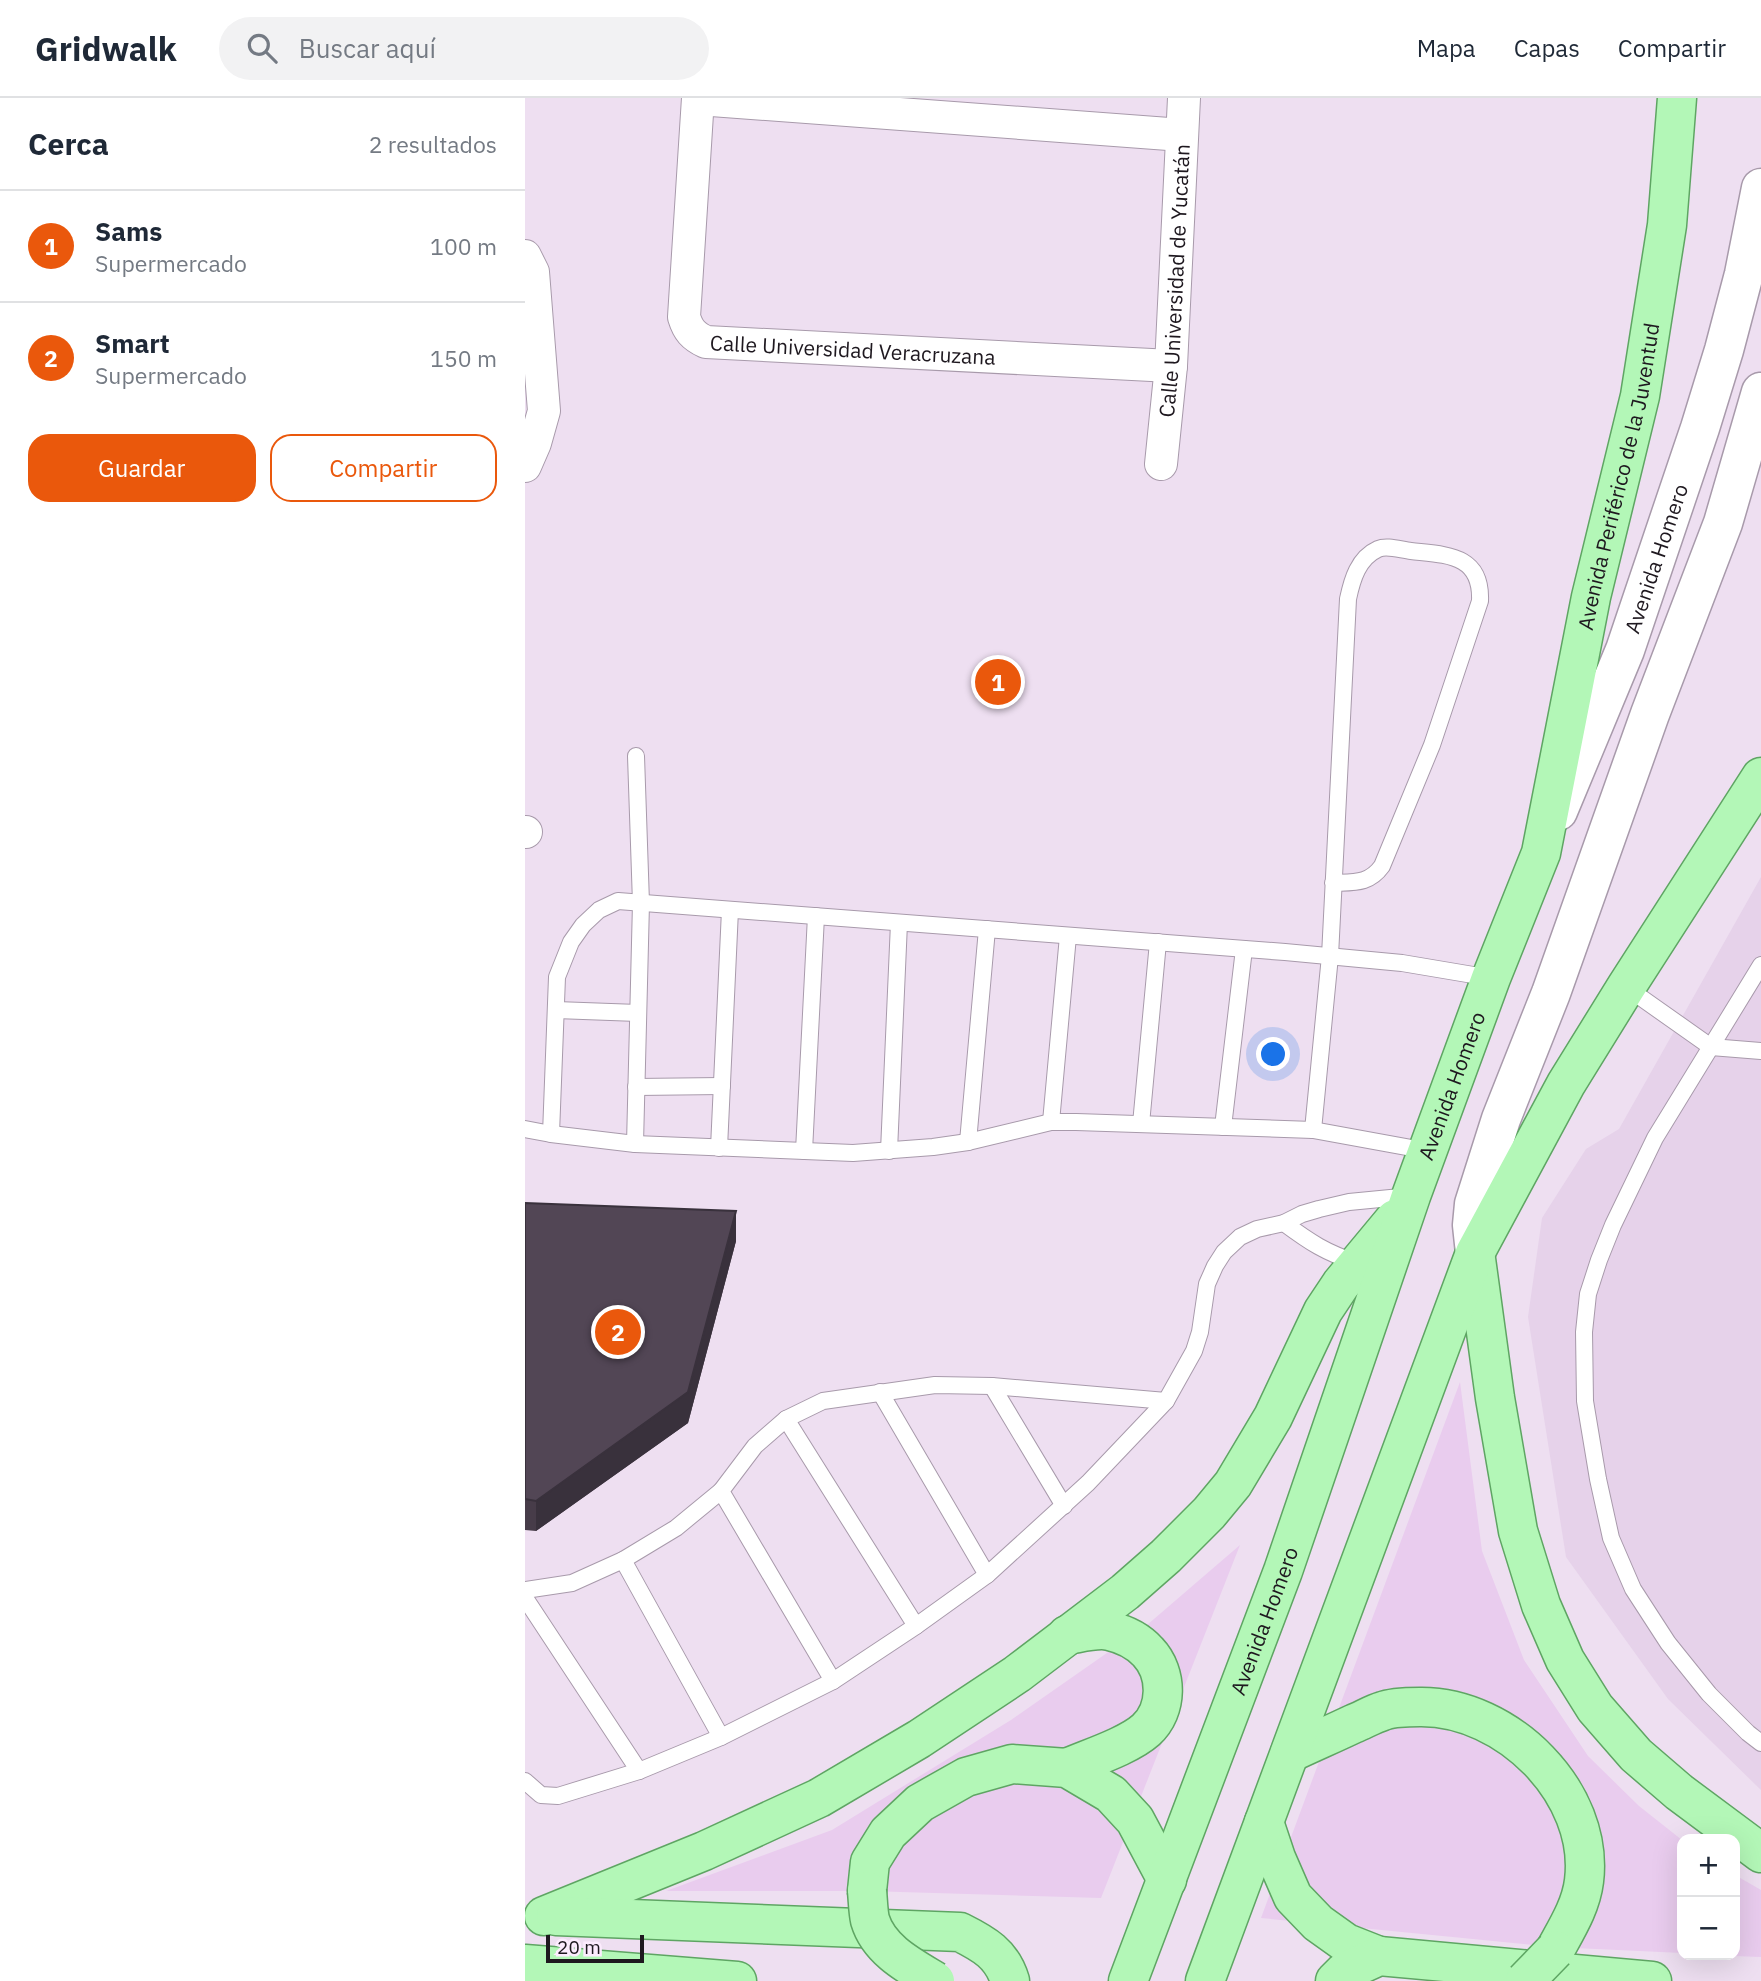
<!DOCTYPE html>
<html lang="es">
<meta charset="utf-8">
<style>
body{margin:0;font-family:"IBM Plex Sans",sans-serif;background:#f2f2f3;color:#1f2937}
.controls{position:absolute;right:21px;bottom:21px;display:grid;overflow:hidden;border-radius:14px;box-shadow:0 7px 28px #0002}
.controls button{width:63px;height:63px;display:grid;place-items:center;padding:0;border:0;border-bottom:2px solid #e0e1e3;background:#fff;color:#1f2937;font:35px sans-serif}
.scale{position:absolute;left:21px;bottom:18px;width:98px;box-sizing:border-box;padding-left:7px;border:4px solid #1e181f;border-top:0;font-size:19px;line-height:24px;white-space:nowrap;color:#1e181f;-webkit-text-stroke:5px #fcecfe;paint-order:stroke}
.you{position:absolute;left:749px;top:957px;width:24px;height:24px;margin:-18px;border:5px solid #fff;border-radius:50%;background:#1a73e8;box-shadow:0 0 0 10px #1a73e833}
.badge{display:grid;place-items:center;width:46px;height:46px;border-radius:50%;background:#ea580c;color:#fff;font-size:23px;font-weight:700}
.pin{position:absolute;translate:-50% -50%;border:4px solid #fff;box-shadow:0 2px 7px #0006}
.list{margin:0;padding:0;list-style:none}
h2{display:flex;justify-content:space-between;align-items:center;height:91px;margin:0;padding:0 28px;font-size:30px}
h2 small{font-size:23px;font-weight:400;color:#747a83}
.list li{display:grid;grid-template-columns:46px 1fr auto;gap:21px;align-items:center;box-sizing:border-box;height:112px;padding:0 28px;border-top:2px solid #e0e1e3}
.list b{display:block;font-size:26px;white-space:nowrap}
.list p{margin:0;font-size:23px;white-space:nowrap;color:#747a83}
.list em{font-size:23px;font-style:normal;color:#747a83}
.actions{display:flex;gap:14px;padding:21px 28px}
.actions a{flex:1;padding:16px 0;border:2px solid #ea580c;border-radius:21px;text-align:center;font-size:24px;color:#ea580c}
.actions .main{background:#ea580c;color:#fff}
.icon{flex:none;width:38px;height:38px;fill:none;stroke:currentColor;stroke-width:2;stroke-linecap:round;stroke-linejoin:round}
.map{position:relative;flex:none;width:1236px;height:1883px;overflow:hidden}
header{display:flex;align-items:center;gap:42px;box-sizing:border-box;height:98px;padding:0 35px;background:#fff;border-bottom:2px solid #e0e1e3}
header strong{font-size:33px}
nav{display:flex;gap:38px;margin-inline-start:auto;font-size:24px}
.search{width:490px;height:63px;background:#f2f2f3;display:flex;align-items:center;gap:18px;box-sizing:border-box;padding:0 24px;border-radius:38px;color:#747a83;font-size:26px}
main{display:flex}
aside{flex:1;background:#fff}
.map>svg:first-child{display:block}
.built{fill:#e6d2ea}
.green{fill:#e9ccee}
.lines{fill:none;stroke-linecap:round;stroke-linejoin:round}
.service-casing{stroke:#a89aab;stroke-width:18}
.minor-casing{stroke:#a89aab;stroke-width:34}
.secondary-casing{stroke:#a89aab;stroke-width:41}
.primary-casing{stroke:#5ea563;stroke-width:41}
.service{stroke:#fff;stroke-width:16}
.minor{stroke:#fff;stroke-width:32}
.secondary{stroke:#fff;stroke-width:38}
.primary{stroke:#b3f7b7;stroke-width:38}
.primary-bridge-casing{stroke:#5ea563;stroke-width:41;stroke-linecap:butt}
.primary-bridge{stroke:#b3f7b7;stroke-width:38}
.wall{fill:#473c49}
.shaded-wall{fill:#39313c}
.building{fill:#524655;stroke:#39313c;stroke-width:2}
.labels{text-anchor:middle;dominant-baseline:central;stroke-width:7;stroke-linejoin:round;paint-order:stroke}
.street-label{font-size:21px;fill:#1e181f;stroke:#fcecfe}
</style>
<header>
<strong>Gridwalk</strong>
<div class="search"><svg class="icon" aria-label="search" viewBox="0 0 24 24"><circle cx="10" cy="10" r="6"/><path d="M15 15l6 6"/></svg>Buscar aquí</div>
<nav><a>Mapa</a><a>Capas</a><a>Compartir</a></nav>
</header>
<main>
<aside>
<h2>Cerca<small>2 resultados</small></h2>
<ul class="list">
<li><span class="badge">1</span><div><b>Sams</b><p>Supermercado</p></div><em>100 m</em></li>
<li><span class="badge">2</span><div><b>Smart</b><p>Supermercado</p></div><em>150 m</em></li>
</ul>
<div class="actions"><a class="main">Guardar</a><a>Compartir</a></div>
</aside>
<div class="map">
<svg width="1236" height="1883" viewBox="0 0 1236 1883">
<rect width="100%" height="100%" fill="#eedff1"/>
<polygon class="built" points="1236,779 1236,1692 1143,1601 1041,1459 1003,1219 1017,1120 1061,1051 1094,1031"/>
<g class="green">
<polygon points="935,1284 957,1453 999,1562 1063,1658 1114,1708 1157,1742 1157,1855 1028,1849 736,1820"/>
<polygon points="715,1447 576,1800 342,1793 141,1793 307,1732 486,1622 622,1527"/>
<polygon points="1210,1777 1236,1792 1236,1859 1184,1857 1210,1857"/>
</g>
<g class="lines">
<g class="service-casing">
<g id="service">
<polyline points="1236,867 1130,1040 1088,1127 1074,1162 1063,1196 1059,1234 1060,1303 1073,1381 1086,1440 1108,1491 1143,1545 1184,1596 1223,1635 1236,1645"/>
<polyline points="1101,889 1186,949 1236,953"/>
<polyline points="31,912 113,915"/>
<polyline points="111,989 197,988"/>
<polyline points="526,1024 543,838"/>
<polyline points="616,1026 633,844"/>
<polyline points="698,1029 719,851"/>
<polyline points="0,1031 26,1036 110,1046 328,1055 408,1049 443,1044 526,1024 551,1024 788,1032 903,1053"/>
<path d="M 788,1032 L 805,858 L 823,501 C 827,482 833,460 853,451 C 862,447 876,452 886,453 C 921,457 957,456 955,503 L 907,647 L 857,768 C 844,786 830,784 808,785"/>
<polyline points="26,1036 32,879 46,844 58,827 74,812 93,803 760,854 877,865 966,880"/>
<polyline points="443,1044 462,831"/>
<polyline points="110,1046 116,805 111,658"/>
<polyline points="194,1050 205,812"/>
<polyline points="279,1053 291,818"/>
<polyline points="364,1053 374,825"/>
<path d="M 759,1125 C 786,1145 800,1154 832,1165"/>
<polyline points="467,1288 539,1408"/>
<polyline points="355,1294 462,1477"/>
<polyline points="261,1321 391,1528"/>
<polyline points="98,1462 196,1639"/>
<polyline points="0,1492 47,1485 98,1462 151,1430 196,1393"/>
<polyline points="0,1500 114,1673"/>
<polyline points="308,1583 196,1393 230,1348 261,1321 298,1303 410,1287 467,1288 641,1303"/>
<polyline points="0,1683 16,1697 33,1698 114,1673 196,1639 308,1583 391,1528 462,1477 563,1385 641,1303 669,1253 675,1234 682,1186 690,1168 699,1154 715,1139 732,1131 759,1125 777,1116 794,1111 824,1104 886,1098"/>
</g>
</g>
<g class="minor-casing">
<g id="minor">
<path id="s1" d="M 173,0 L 159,219 C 163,232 168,238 181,244 L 646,268"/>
<polyline points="173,1 657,37"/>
<polyline points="0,158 8,174 19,313 10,345 0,368"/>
<path id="s2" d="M 636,366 L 646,268 L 659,0"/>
<polyline points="0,734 1,734"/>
</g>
</g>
<g class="secondary-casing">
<g id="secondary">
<path id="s3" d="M 1033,713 L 1100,552 L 1175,330 L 1199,252 L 1219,176 L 1236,90"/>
<polyline points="950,1155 947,1127 949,1106 976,1021 1026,895 1125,616 1198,425 1236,294"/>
</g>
</g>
<g class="primary-casing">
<g id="primary">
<polyline points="951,1161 970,1300 993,1433 1016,1507 1040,1562 1070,1610 1111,1657 1154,1694 1236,1755"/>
<path d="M 542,1537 C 555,1535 573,1530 585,1533 C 598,1536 613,1543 623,1554 C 643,1575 643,1612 621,1632 C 603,1648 565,1660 542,1670"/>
<path d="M 765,1655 C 786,1645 807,1636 828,1626 C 838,1622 848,1616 858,1613 C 868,1609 884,1609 895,1609 C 982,1608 1070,1695 1059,1783 C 1056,1808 1042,1830 1030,1852"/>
<polyline points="739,1724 751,1760 768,1799 793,1825 821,1845 854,1858"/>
<polyline points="342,1793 345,1764 363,1735 395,1705 441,1679 487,1666 542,1670 586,1696 610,1722 642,1782"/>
<polyline points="19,1818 179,1753 294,1700 394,1641 492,1576 600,1494 641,1458 684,1415 708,1386 748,1319 798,1213 816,1186 870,1121"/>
<path d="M 31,1818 L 435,1834 C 459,1846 477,1856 485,1883"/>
<polyline points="0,1866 212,1883"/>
<path id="s4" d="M 603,1883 L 758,1473 L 886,1098 L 966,880 L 1016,755 L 1066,499 L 1115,298 L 1142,127 L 1152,0"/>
<polyline points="680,1883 950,1155 1041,986 1101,889 1236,679"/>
<polyline points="810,1883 819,1874 854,1858 1127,1883"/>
</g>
</g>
<use href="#service" class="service"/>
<use href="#minor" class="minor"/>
<use href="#secondary" class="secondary"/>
<use href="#primary" class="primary"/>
<g class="primary-bridge-casing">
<g id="primary-bridge">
<path d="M 342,1793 C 343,1802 343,1813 345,1822 C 354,1852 385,1868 410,1883"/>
<polyline points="1000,1883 1030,1852"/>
</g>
</g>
<use href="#primary-bridge" class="primary-bridge"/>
</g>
<polygon class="wall" points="0,1105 211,1143 163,1325 11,1433 0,1432"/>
<polygon class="shaded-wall" points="211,1113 211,1143 163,1325 11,1433 11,1403"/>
<polygon class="building" points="0,1105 211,1113 163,1294 11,1403 0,1401"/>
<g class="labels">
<g class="street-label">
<text stroke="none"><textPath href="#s2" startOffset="184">Calle Universidad de Yucatán</textPath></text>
<text stroke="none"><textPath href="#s1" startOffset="401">Calle Universidad Veracruzana</textPath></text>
<text stroke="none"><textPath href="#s4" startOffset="1586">Avenida Periférico de la Juventud</textPath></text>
<text stroke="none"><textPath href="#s3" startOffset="271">Avenida Homero</textPath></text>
<text stroke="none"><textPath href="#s4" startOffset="952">Avenida Homero</textPath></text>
<text stroke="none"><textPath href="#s4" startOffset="385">Avenida Homero</textPath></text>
</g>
</g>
</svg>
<div class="controls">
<button>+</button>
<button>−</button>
</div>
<div class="scale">20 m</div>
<div class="you"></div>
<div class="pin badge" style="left:473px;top:584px">1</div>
<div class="pin badge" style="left:93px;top:1234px">2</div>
</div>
</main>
